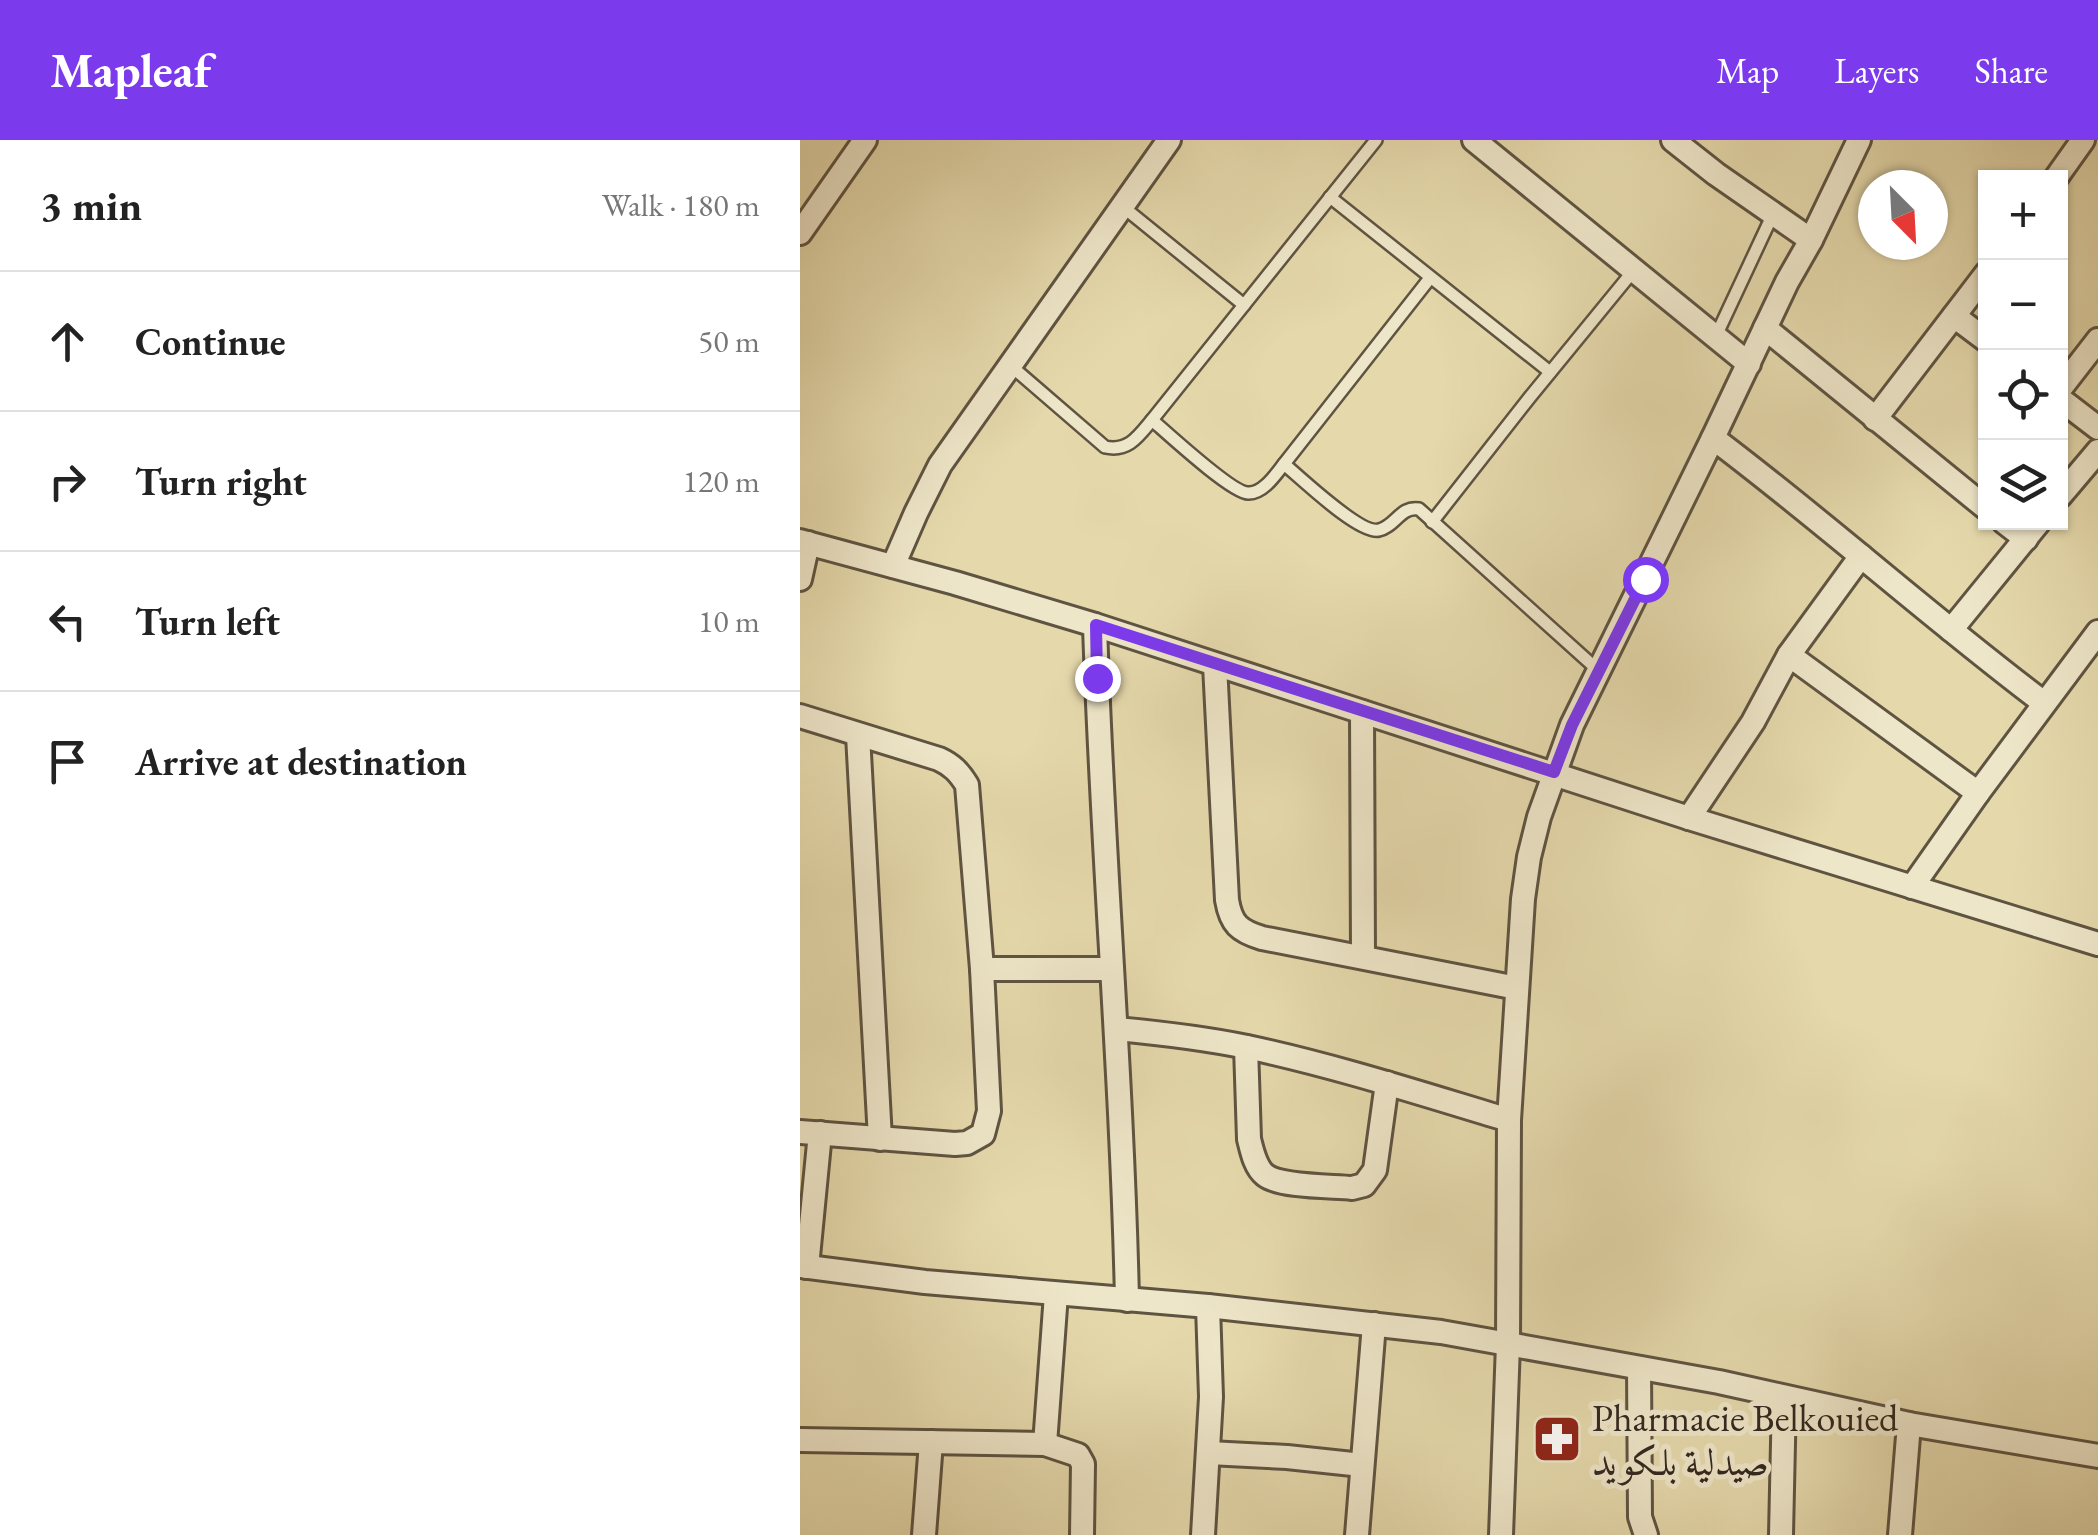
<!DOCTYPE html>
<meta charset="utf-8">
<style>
body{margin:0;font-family:"EB Garamond",Amiri,serif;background:#f2f2f2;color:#222}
.controls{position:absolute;right:30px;top:30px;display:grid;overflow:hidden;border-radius:0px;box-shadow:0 2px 8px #0004}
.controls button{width:90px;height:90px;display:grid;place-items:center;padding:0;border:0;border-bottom:2px solid #e0e0e0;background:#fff;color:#222;font:50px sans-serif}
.compass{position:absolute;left:1058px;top:30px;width:90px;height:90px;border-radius:50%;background:#fff;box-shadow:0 2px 8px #0004;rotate:156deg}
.stop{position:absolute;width:30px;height:30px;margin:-22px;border:8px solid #7c3aed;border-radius:50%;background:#fff}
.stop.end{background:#7c3aed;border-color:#fff;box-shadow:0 2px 10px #0008}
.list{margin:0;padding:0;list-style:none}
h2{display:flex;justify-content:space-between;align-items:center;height:130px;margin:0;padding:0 40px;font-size:42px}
h2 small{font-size:32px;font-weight:400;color:#767676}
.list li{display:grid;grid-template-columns:65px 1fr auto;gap:30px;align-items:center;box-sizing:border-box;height:140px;padding:0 40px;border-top:2px solid #e0e0e0}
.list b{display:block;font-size:38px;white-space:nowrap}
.list em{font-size:32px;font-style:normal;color:#767676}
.icon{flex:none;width:55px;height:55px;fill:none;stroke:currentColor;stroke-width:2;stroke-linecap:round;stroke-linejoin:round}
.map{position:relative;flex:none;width:1298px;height:1395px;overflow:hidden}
header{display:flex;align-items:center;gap:60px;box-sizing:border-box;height:140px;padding:0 50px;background:#7c3aed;color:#fff}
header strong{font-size:48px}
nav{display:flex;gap:55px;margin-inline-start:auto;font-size:35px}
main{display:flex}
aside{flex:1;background:#fff}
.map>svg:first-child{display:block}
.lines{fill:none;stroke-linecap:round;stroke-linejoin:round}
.service-casing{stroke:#5f5442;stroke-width:16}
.minor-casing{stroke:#5f5442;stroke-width:28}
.service{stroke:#eee6c9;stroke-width:11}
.minor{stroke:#eee6c9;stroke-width:22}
.route{stroke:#7c3aed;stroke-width:12}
.labels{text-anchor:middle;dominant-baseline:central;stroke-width:10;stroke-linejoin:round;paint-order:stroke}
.poi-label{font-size:38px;fill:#32271f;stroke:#eee6c9;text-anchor:start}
</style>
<header>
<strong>Mapleaf</strong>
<nav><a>Map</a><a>Layers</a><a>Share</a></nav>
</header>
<main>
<aside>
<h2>3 min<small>Walk · 180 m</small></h2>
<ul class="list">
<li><svg class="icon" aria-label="ahead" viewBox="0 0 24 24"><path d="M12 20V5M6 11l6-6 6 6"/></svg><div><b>Continue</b></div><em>50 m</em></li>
<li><svg class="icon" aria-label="right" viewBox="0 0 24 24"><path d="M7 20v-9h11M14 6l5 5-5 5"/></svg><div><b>Turn right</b></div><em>120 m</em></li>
<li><svg class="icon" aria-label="left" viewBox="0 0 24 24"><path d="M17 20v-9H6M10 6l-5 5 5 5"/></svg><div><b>Turn left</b></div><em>10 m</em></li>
<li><svg class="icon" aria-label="arrive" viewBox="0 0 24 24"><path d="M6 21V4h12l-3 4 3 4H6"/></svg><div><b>Arrive at destination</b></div></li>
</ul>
</aside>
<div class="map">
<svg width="1298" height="1395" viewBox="0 0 1298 1395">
<rect width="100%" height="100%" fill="#e5d9ac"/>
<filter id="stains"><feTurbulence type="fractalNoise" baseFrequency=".002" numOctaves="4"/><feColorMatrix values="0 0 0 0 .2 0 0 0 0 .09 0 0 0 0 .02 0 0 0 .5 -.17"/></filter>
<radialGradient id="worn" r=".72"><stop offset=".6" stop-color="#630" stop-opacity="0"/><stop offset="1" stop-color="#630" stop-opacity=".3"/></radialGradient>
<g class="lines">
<g class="service-casing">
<g id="service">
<polyline points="530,57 750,232"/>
<polyline points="322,66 444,165"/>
<polyline points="916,196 973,74"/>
<path d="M 210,225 L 305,307 C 328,312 338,297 352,280 L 576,0"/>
<path d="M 352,280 C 367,293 432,353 448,353 C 463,354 476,334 484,324 L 630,138"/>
<path d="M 484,324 C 501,338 560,395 579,390 C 596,386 600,366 619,369 L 799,531"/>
<polyline points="632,382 730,257 834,130"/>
</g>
</g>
<g class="minor-casing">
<g id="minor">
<polyline points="674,0 949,224"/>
<polyline points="873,0 916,34 1011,100"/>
<polyline points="1256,38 1283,0"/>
<polyline points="0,93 65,0"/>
<polyline points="1154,176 1186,200"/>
<polyline points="965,188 1186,368"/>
<polyline points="1260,249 1298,200"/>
<polyline points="1260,259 1298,288"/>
<polyline points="1075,279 1186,134"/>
<path d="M 913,298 C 1026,383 1131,478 1244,563"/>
<polyline points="1260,356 1298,311"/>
<polyline points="1204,382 1226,399"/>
<polyline points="0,401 155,443 295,485 889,678 1298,804"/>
<polyline points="93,426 116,373 140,325 369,0"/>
<polyline points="0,439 8,403"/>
<path d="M 295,485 C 302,710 322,935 327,1160"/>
<polyline points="1151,490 1239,382"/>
<polyline points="989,515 1178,653"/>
<path d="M 415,525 L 427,760 C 431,784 439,791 462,798 L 717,848"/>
<polyline points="562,572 563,816"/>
<path d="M 0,576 L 139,619 C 152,625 159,632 167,645 L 182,829 L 189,971 L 183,994 L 167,1003 L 155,1004 L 0,992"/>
<polyline points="58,595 80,999"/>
<polyline points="889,678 953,582 989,515 1061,416"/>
<polyline points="1112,747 1178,653 1298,492"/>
<polyline points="182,829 311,829"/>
<path d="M 316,889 C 360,893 403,898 447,907 C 536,926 622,954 709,980"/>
<path d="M 446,907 L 449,999 C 452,1011 455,1027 465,1035 C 480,1047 532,1046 552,1048 L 564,1045 L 575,1030 L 587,943"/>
<polyline points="0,1126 125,1142 408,1166 641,1192 919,1242 1109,1284 1298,1316"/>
<polyline points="7,1127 20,993"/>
<polyline points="256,1154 245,1304 278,1315 283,1324 282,1395"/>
<polyline points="839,1228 840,1377 846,1395"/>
<polyline points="0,1300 245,1304"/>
<polyline points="409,1313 487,1317 562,1325"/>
<polyline points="124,1395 131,1302"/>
<polyline points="403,1395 411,1257 408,1166"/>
<polyline points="557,1395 574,1184"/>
<polyline points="701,1395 708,1204 709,980 723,759 729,717 739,677 772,585 913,298 987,142 1011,100 1059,0"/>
<polyline points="981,1395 984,1257"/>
<polyline points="1100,1395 1109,1284"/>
</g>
</g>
<use href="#service" class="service"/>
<use href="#minor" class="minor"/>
</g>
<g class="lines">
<polyline class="route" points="297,538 296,485 754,632 772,585 845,439"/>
</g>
<defs>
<g id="pharmacy-square" transform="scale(2.5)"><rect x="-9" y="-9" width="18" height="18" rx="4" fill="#8f2418" stroke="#eee6c9"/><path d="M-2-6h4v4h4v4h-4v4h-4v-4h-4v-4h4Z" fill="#fff"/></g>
</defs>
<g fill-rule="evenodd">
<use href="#pharmacy-square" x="757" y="1299"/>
</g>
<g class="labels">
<g class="poi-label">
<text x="792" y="1277">Pharmacie Belkouied<tspan x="792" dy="44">صيدلية بلكويد</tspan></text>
</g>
</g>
<rect width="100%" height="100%" filter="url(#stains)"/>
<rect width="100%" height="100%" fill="url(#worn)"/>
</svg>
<div class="controls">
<button>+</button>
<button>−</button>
<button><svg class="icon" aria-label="locate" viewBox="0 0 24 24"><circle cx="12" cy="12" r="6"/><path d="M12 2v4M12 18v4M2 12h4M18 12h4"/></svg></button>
<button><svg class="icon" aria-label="layers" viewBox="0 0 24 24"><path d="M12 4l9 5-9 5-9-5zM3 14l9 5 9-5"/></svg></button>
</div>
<svg class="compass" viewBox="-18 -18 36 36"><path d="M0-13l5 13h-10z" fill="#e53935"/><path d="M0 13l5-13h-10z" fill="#767676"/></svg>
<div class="stop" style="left:845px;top:439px"></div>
<div class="stop end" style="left:297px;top:538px"></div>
</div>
</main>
